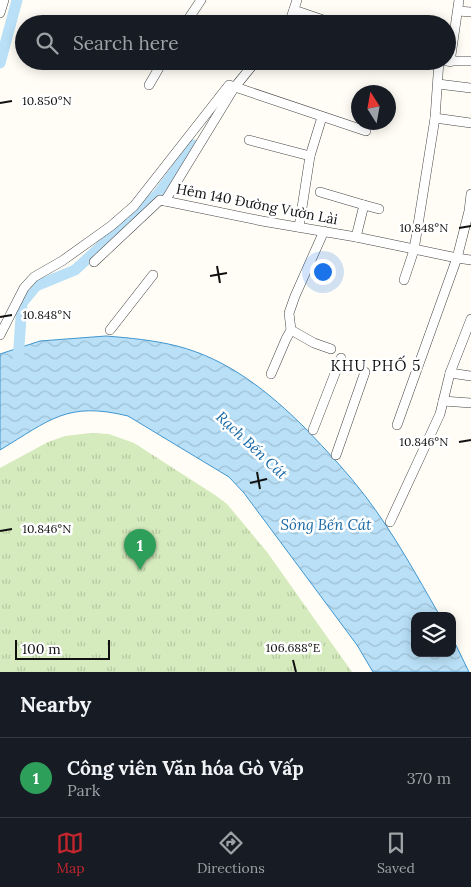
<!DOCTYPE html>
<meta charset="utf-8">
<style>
body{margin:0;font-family:Lora,serif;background:#20242c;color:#f1f3f6}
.controls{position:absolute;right:15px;bottom:15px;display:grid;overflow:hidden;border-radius:10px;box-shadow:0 2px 12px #0003}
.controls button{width:45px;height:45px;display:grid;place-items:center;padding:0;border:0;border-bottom:1px solid #363941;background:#171b24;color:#f1f3f6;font:25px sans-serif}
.compass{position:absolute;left:351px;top:85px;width:45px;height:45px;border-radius:50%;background:#171b24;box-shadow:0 2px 12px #0003;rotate:349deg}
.scale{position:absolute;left:15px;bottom:12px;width:95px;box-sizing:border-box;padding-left:5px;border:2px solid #111;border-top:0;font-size:14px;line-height:18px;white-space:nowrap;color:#111;-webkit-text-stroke:4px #fff;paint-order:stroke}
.you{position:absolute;left:322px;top:271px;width:18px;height:18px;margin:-12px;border:4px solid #fff;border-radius:50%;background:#1a73e8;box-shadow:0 0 0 8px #1a73e833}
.badge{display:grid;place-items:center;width:32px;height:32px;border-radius:50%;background:#c4262e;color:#fff;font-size:16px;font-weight:700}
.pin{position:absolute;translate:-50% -41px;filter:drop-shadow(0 1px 2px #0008)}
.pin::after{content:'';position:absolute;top:26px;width:18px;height:15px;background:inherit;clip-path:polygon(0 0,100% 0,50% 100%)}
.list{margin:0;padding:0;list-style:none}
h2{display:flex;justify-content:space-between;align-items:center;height:65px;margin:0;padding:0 20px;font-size:21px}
h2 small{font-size:16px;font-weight:400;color:#9ea1a6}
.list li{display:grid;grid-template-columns:32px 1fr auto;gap:15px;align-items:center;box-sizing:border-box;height:80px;padding:0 20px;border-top:1px solid #363941}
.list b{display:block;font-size:19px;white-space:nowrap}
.list p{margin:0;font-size:16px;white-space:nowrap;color:#9ea1a6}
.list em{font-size:16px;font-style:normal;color:#9ea1a6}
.icon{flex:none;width:28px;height:28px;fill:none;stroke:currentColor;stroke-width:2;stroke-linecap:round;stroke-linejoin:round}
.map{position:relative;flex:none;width:471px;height:672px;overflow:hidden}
.search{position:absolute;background:#171b24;box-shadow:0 2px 12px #0003;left:15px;right:15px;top:15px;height:55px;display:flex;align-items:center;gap:12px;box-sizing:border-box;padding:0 18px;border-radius:28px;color:#9ea1a6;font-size:19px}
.sheet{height:145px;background:#171b24}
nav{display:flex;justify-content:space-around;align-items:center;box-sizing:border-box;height:70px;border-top:1px solid #363941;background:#171b24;font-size:14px;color:#9ea1a6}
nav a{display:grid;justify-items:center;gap:2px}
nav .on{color:#c4262e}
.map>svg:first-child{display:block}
.park{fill:url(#park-tufts)}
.water{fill:url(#water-waves);stroke:#3f96cf}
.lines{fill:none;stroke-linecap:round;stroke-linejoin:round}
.river{stroke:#b9e0f7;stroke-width:11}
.minor-casing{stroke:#444;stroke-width:10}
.minor{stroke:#fff;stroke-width:9}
.ticks{fill:none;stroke:#111;stroke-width:2}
.labels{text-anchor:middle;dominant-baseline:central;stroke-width:5;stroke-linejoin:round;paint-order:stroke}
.street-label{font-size:14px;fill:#111;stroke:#fff}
.neighbourhood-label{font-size:15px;letter-spacing:1px;fill:#111;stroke:#fff}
.water-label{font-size:15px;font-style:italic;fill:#1768a6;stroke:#fff}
.ticks-label{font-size:12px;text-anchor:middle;fill:#111;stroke:#fff;stroke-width:5;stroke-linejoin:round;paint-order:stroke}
</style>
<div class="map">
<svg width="471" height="672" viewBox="0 0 471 672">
<defs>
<pattern id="park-tufts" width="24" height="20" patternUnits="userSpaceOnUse" patternTransform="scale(1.25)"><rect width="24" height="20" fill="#d5ebbd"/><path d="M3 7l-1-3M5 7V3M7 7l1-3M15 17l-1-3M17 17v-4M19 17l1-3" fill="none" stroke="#b6c8a1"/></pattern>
<pattern id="water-waves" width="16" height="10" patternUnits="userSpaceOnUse" patternTransform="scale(1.25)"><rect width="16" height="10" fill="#b9e0f7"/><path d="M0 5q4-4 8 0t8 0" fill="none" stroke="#9ebfd3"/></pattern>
</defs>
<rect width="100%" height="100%" fill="#fffdf5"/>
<polygon class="park" points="91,433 109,434 134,443 215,495 227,504 267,552 352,672 0,672 0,468 48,442 65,436"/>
<path class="water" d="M 106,336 C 130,338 153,340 177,346 C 228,359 269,392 306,429 C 327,451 348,473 366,497 C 394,534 417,576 440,616 L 415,616 L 415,653 L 452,653 L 452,637 L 469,672 L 373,672 L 357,645 L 244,493 L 229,477 L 128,416 C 67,401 50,420 0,450 L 0,354 L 40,341 Z"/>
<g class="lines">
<g class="river">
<polyline points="0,63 17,0"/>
<polyline points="18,361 22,303 36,286 75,270 158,194 194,145"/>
</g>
<g class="minor-casing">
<g id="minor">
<polyline points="294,10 335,24"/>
<polyline points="458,11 471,12"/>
<polyline points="0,13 4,0"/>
<polyline points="185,24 201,0"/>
<polyline points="289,24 297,0"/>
<polyline points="256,61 234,88 165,201 262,221 356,237 457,258 471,260"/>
<polyline points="446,61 471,61"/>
<polyline points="450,62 459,0"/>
<polyline points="438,84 471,88"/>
<polyline points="149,85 163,61"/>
<polyline points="435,118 471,123"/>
<polyline points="249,140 310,156"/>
<polyline points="320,192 364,205 356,237"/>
<polyline points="364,205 379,209"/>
<polyline points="299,227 310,156 322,117"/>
<polyline points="94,262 160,200 165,201"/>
<polyline points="404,280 414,250 435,118 439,61"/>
<polyline points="110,330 153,275"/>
<polyline points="291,330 314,343 331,349"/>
<polyline points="0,335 24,288 34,277 62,261 111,226 134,206 229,85 366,131"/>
<polyline points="450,373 471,376"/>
<polyline points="271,374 286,339 291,330 289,313 295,296 324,231"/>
<polyline points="443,401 471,403"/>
<polyline points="397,425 457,258 469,211 471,194"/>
<polyline points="313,430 341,358"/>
<polyline points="336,455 365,372"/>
<polyline points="390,522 440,414 450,373 471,319"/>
</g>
</g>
<use href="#minor" class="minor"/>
</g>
<path class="ticks" d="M 0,103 L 12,101M 459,228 L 471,226M 217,266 L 220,283M 210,276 L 227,273M 0,317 L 12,315M 459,442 L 471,440M 257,472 L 260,489M 250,483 L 267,479M 0,531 L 12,529M 293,660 L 296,672"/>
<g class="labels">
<g class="street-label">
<text transform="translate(257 204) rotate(11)">Hẻm 140 Đường Vườn Lài</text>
</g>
<g class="neighbourhood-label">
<text x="376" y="365">KHU PHỐ 5</text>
</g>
<g class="water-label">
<text transform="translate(252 445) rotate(43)">Rạch Bến Cát</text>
<text x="326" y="524">Sông Bến Cát</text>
</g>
</g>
<g class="ticks-label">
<text x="47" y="105">10.850°N</text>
<text x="424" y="232">10.848°N</text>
<text x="47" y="319">10.848°N</text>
<text x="424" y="446">10.846°N</text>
<text x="47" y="533">10.846°N</text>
<text x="293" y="652">106.688°E</text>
</g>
</svg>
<div class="controls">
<button><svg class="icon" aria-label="layers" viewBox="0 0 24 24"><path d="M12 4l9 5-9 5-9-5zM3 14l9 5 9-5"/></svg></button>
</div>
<svg class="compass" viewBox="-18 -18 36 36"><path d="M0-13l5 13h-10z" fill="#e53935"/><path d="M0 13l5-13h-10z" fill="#9ea1a6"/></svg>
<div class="scale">100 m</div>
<div class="you"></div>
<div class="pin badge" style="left:140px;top:570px;background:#2e9e5b">1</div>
<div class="search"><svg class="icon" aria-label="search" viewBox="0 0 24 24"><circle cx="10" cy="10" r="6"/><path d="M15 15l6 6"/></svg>Search here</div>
</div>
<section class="sheet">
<h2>Nearby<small></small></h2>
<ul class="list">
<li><span class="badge" style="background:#2e9e5b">1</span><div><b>Công viên Văn hóa Gò Vấp</b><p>Park</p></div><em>370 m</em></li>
</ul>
</section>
<nav>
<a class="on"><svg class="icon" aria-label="map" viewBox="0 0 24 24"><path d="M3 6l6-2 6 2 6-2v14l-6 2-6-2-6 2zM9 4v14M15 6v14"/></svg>Map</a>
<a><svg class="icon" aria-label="directions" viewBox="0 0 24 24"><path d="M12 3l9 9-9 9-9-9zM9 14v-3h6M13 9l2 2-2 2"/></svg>Directions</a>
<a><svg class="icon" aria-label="saved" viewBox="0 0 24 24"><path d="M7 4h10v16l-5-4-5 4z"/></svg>Saved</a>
</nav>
